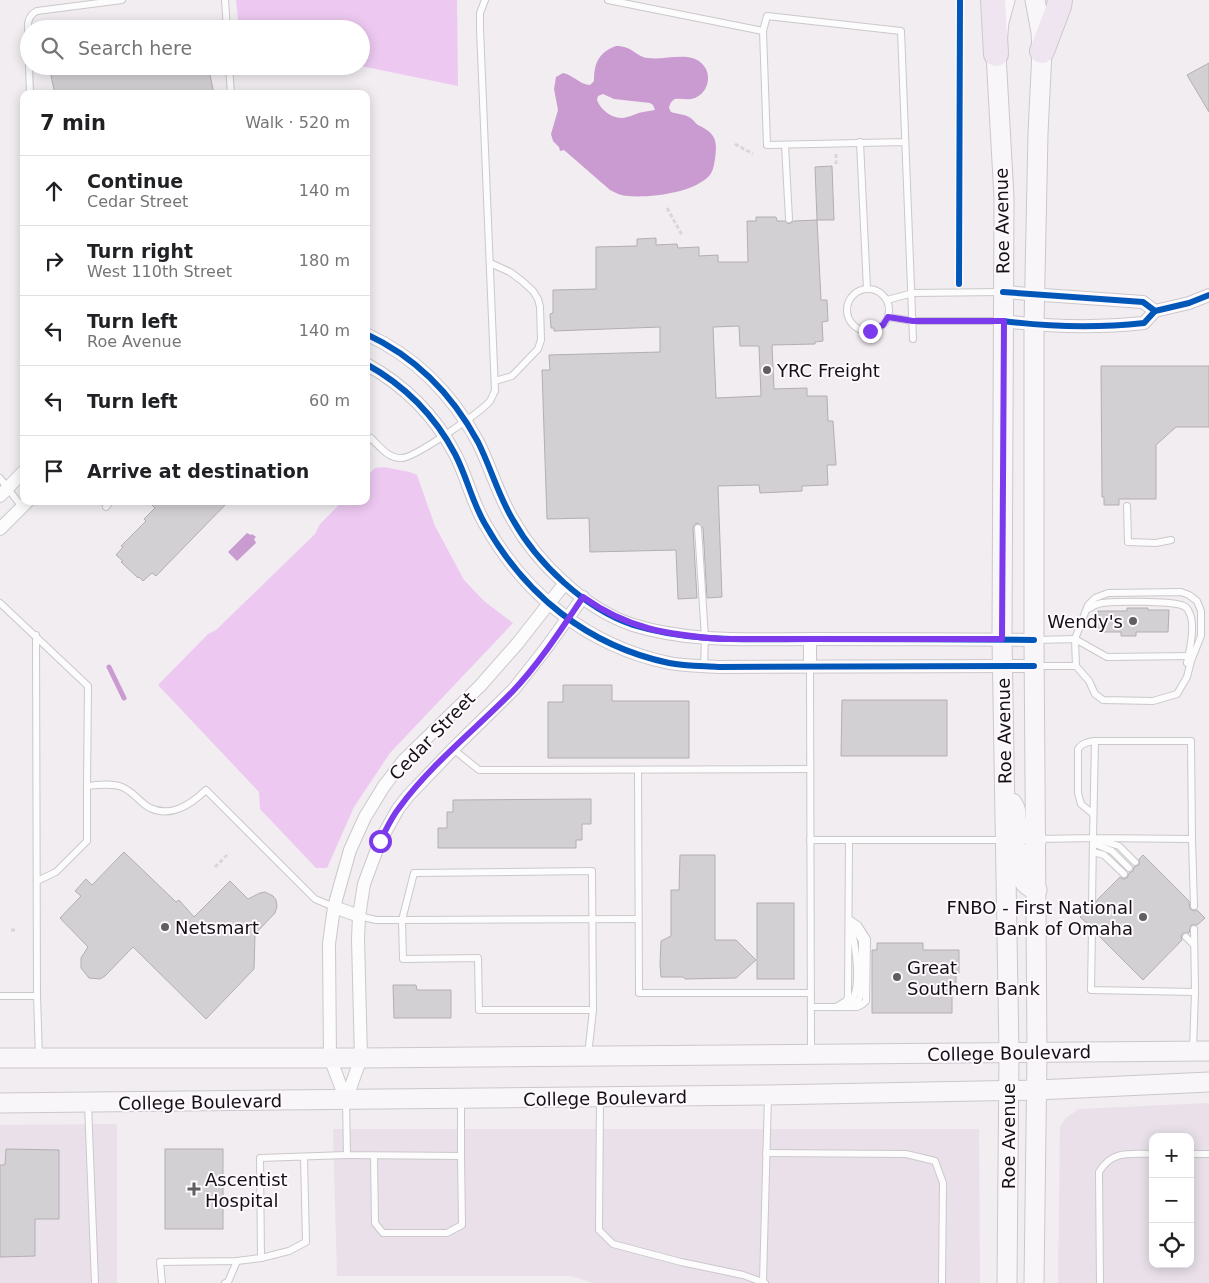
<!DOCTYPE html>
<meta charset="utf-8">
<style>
body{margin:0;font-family:"DejaVu Sans",sans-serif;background:#f6f6f6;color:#202124}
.controls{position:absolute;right:15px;bottom:15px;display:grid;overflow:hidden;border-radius:10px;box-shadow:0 2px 12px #0003}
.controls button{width:45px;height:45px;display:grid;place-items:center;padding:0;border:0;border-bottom:1px solid #e0e0e0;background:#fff;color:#202124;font:25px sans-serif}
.stop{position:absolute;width:15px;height:15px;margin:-11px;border:4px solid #7c3aed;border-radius:50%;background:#fff}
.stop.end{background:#7c3aed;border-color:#fff;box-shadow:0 1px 5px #0008}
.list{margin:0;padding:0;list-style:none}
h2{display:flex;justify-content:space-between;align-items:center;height:65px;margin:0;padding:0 20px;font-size:21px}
h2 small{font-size:16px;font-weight:400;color:#757577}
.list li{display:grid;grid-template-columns:32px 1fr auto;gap:15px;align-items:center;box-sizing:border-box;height:70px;padding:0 20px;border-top:1px solid #e0e0e0}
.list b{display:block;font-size:19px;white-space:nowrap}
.list p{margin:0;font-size:16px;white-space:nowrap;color:#757577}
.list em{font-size:16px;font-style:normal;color:#757577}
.icon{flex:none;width:28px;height:28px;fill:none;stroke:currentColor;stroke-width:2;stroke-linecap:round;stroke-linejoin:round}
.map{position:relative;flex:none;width:1209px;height:1283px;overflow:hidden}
.search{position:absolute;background:#fff;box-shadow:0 2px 12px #0003;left:20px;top:20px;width:350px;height:55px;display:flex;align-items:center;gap:12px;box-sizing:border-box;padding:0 18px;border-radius:28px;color:#757577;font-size:19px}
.panel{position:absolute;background:#fff;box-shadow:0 2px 12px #0003;left:20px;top:90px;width:350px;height:415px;border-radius:10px}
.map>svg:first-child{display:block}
.built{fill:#e9e0ea;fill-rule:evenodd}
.green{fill:#edc9f1}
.water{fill:#ca9bd0;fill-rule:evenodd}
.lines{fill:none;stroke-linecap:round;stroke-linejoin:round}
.stream{stroke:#ca9bd0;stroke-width:5}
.building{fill:#d3d0d3;stroke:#b2aeb2;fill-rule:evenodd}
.service-casing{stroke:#cbc8cb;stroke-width:8}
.minor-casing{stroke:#cbc8cb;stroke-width:14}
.secondary-casing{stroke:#cbc8cb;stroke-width:21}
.motorway-casing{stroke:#cbc9cb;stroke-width:26}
.path{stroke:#d8d7d8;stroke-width:3;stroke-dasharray:4 2.5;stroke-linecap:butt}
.service{stroke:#fdfcfd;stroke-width:6}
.minor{stroke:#fdfcfd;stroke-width:12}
.secondary{stroke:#f9f6f9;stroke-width:19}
.motorway{stroke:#efe5f0;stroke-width:24}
.cycleway-casing{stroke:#fef9fe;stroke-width:9}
.cycleway{stroke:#0057b8;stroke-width:6}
.route{stroke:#7c3aed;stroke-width:6}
.poi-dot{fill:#615e61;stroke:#fef9fe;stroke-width:2}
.labels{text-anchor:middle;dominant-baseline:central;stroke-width:4;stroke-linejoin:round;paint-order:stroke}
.street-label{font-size:18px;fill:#141114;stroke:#fef9fe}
.poi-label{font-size:18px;fill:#141114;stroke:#fef9fe;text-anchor:start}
</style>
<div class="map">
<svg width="1209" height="1283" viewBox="0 0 1209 1283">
<rect width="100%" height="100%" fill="#f1edf1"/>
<g class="built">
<path d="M 1209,1103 L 1209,1283 L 1058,1283 L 1060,1127 L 1066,1118 L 1079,1109 ZM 1153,1137 L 1190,1137 L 1190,1264 L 1153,1264 Z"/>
<polygon points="117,1124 117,1283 0,1283 0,1125"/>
<polygon points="333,1129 979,1129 980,1283 594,1283 571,1276 337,1276"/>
</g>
<g class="green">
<polygon points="236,0 457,0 458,86 361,66 361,29 239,29"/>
<path d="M 385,467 C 395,470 407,470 417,475 L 435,526 L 464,580 L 484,601 L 513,623 L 390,753 L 354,807 L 327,868 L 316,868 L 260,809 L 259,792 L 158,685 L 208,634 L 216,630 L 315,534 L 320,524 L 343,501 L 366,501 L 366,477 L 375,468 Z"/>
</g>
<g class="water">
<path d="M 616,46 C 633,46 636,57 648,58 C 666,61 695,48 706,69 C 712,82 704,97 691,99 C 686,100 680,98 675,99 C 671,101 670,104 669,108 L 671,112 C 677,114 684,114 689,117 C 693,119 695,123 698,125 C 715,133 718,140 715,159 C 714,165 713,172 709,176 C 693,193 650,198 628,196 C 622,196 616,193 610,190 L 564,150 L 560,151 L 559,147 L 553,141 L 551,134 L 558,110 L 554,89 L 556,77 L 563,73 C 573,75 581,85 590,85 L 594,81 C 594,63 599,52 616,46 ZM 603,94 L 614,99 L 650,103 L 653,105 L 655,110 C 651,111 647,111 643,112 C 637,113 632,116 627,117 C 615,121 601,111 597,100 L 598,96 Z"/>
<polygon points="247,533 251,535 252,534 256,537 254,539 256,543 237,561 228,552"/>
</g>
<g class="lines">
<polyline class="stream" points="109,667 124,698"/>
</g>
<g class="building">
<polygon points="1209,63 1209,112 1187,75"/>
<polygon points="49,66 208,66 214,94 55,94"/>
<polygon points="832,166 834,220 817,220 815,167"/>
<path d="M 756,217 L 776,217 L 777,221 L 785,221 L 789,224 L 794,221 L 817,220 L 821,300 L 827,300 L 828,321 L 822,322 L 823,341 L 815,342 L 815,344 L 772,345 L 774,389 L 807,388 L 807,396 L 827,396 L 828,421 L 833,421 L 836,465 L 827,465 L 828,485 L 802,486 L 802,491 L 760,493 L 759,485 L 718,486 L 722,597 L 707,598 L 703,528 L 698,523 L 695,524 L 693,528 L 697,598 L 678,599 L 676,550 L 590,552 L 589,518 L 547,519 L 542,370 L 550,370 L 549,355 L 660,352 L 660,327 L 554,331 L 554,328 L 551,328 L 550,314 L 553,313 L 553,290 L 596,289 L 596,247 L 637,246 L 637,239 L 656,238 L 656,245 L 677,244 L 678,248 L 699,247 L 699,256 L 718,255 L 718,262 L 748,262 L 747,221 L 756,221 ZM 739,326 L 740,346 L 759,346 L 761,396 L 716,398 L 713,327 Z"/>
<polygon points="1101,366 1209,366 1209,427 1176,427 1156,445 1156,499 1119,499 1119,505 1104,505 1104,497 1102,497"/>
<polygon points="148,501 229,501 156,576 152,573 143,581 139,577 138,578 121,562 123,561 116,555 123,547 121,546 146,521 144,519 155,508"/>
<polygon points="1127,608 1148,608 1148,610 1169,610 1168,632 1136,632 1136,636 1121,636 1121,632 1098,632 1098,611 1127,611"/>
<polygon points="563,685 612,685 612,701 689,701 689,758 548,758 548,702 563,702"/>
<polygon points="842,700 947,700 947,756 841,756"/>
<polygon points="591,799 591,824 582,824 582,840 576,840 576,848 438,848 438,828 447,828 447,812 453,812 453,800"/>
<polygon points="124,852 176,902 179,900 194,917 230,881 248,899 260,893 265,892 273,896 276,900 277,906 275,913 255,934 254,969 206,1019 133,947 105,976 100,979 89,978 81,968 81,958 88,947 60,918 81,896 75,891 86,879 92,885"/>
<polygon points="680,855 715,855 715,940 736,940 756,960 736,978 685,979 683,977 661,977 660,964 661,941 671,936 671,890 679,890"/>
<polygon points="1143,855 1189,901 1190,909 1194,911 1197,910 1205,918 1197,925 1191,925 1189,933 1183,933 1181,936 1182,940 1143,980 1097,934 1095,925 1089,925 1080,917 1089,909 1092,910 1096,908 1097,900 1120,877 1123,879 1127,878 1129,873 1133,871 1134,867 1139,865 1139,859"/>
<rect x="757" y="903" width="37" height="76"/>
<polygon points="877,943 923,943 923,950 959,950 959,973 956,973 956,991 952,991 952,1013 872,1013 872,950 877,950"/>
<polygon points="393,985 416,985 417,990 451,990 451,1018 394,1018"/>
<polygon points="6,1149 59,1150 59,1219 35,1219 35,1256 0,1257 0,1165 5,1165"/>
<rect x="165" y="1149" width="58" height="80"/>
</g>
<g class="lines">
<g class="service-casing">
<g id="service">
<polyline points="225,0 227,29"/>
<polyline points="608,0 763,31"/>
<path d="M 29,40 C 28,28 25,17 37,11 L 122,0"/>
<polyline points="29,66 30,94"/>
<polyline points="229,66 231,94"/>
<polyline points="860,142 867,289"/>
<polyline points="905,142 767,145 763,31 767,16 901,31 913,339"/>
<polyline points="785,145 789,219"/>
<polyline points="490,263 510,272 522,281 533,291 538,299 540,307 541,340 538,349 512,376 495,381"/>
<circle cx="868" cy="310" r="21"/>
<polyline points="887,300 913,293 1002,292"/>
<polyline points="888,317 913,321 1002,321"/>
<path d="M 366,443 L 371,438 C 380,447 389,459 402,458 C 414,458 481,412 490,401 C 492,398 493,394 495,391 L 480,29 L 480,13 L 485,0"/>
<polyline points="0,478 22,507"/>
<polyline points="1127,506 1128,542 1156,543 1171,540"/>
<polyline points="106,507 110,501"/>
<polyline points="698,528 705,638 704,666"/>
<polygon points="1181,592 1189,595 1197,601 1201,611 1201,636 1191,661 1187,677 1177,694 1153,701 1103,700 1095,694 1089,681 1076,666 1075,639 1088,605 1095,598 1108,593"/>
<path d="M 0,603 L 88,686 L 87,786 C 98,785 112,783 122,787 C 133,791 140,803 150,808 C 172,818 191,804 206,790 L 315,899 L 334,907"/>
<path d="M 1088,609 C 1092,606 1097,604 1102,603 C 1117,601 1168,601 1181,605 C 1185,606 1188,609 1189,612 C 1196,623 1190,650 1187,663"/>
<polyline points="1036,640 1075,639 1107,657 1192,656"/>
<polyline points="1037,666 1076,666"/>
<polyline points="810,667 811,1053"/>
<polyline points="453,749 479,770 810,769"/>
<polyline points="638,770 639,993 811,993"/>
<path d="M 1093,814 L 1081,804 L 1078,793 L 1078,749 C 1082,743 1088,742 1095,741"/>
<polyline points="1038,839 1093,838 1095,741 1191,741 1192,839 1093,838"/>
<polyline points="1192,839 1194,906"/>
<polyline points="810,840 1004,840"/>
<polyline points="1099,840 1119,846 1135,862"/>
<polyline points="1093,843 1112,851 1129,868"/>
<polyline points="1093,852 1104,855 1124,874"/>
<polyline points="37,881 56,872 87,841 87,786"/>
<polyline points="1092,905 1093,838"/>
<polyline points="359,916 376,920 402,920 414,873 592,871 593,1010 588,1055"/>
<polyline points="1092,929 1091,990 1195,992 1193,1050"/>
<polyline points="1194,929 1195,992"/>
<polyline points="1186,937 1194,945"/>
<polyline points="0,996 37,996 36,635"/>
<polyline points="37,996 39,1057"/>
<path d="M 848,1004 C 864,992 855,945 851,927"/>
<polyline points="849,1005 859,1000 862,989 862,941 850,920"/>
<polyline points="811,1007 857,1007 863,1004 866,1001 867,939 858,925 849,919"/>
<polyline points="836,1007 846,1001 848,997 849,840"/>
<polyline points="593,1010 479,1010 478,958 403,959 402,920 638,919"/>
<polyline points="600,1098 599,1230 613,1244 681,1262 743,1275 765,1283"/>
<polyline points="346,1101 347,1155 461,1156 461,1099"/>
<polyline points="88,1104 95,1283"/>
<polyline points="766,1153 906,1154 935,1161 943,1183 942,1283"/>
<polyline points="1190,1154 1209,1154"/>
<polyline points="374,1156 375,1223 383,1233 447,1233 462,1225 461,1156"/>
<polyline points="304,1157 306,1242 289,1251 261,1258 260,1158 347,1155"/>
<polyline points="763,1282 768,1096"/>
<polyline points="162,1283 160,1262 237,1261 261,1258"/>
<polyline points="225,1283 228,1282 237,1261"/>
<path d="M 1100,1283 L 1099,1172 C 1112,1150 1130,1154 1153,1154"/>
</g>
</g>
<g class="minor-casing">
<g id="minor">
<polyline points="1003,292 1143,302 1155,311"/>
<path d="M 1003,321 C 1050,327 1098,328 1144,323 L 1155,311 L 1189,303 L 1209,295"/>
<path d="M 366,334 C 416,357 452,394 478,442 C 491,468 498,495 513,520 C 537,563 585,609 633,625 C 691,643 751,639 811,639 C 885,639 960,639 1034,640"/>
<path d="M 366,364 C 404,385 435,416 455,454 C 467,477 472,502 485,524 C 525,595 588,646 669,663 C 684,666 702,666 718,667 L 1034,666"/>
<polyline points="0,496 24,471"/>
<polyline points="0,529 28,501"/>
<polyline points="810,639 810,667"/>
<polyline points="334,907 359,916"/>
<polyline points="346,1100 330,1058 329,944 334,907 350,850 365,817 384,786 404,760 480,686 517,644 565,583"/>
<polyline points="346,1100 361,1058 358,939 359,916 364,884 380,841 398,809 408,796 453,749 514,689 544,651 583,597"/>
</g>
</g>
<g class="secondary-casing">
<g id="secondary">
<polyline points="1005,0 999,22 996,54 1004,198 1002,639 1009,1053 1007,1283"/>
<path d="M 1012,803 C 1019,813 1014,813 1017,823 C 1020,831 1030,835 1037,839"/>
<path d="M 1005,840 C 1037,858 1012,869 1026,884 C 1028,887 1034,889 1037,890"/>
<polyline points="0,1058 361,1058 1209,1051"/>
<polyline points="0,1103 768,1095 1037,1090 1209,1082"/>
<polyline points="1034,1283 1037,1053 1034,640 1034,325 1038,133 1042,51 1041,32 1035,0"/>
</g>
</g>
<g class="motorway-casing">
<g id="motorway">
<polyline points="993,0 996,54"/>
<polyline points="1042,51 1059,6 1060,0"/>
</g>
</g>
<g class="path">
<polyline points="735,144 753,154"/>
<polyline points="836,154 836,164"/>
<polyline points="667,208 682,235"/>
<polyline points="215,867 229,853"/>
<polyline points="11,930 16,930"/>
</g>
<use href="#service" class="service"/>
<use href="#minor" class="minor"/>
<use href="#secondary" class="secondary"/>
<use href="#motorway" class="motorway"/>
<g class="cycleway-casing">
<g id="cycleway">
<polyline points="959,284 960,0"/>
<polyline points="1003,292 1143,302 1155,311"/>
<path d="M 1003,321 C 1050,327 1098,328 1144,323 L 1155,311 L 1189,303 L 1209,295"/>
<path d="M 366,334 C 416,357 452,394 478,442 C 491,468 498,495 513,520 C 537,563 585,609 633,625 C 691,643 751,639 811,639 C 885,639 960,639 1034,640"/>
<path d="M 366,364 C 404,385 435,416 455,454 C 467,477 472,502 485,524 C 525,595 588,646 669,663 C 684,666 702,666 718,667 L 1034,666"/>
</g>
</g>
<use href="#cycleway" class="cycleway"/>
</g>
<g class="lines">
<path class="route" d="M 380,841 C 386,830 391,818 399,808 C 431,764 475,730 513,691 C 539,664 562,628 583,597 C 628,629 668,635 722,639 L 1002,639 L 1004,321 L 913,321 L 888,317 L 883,325 L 870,331"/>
</g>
<g class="poi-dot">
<circle cx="767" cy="370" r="5"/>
<circle cx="1133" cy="621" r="5"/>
<circle cx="1143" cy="917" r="5"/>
<circle cx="165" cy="927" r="5"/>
<circle cx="897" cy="977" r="5"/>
<path d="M191.5 1181.5h5v5h5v5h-5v5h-5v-5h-5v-5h5z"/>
</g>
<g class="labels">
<g class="street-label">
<text transform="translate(1002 221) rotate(-91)">Roe Avenue</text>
<text transform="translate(1004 731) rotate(-91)">Roe Avenue</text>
<text transform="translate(432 736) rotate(-46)">Cedar Street</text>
<text transform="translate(1009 1053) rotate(-1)">College Boulevard</text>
<text transform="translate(605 1098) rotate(-1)">College Boulevard</text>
<text transform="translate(200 1102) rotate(-1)">College Boulevard</text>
<text transform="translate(1008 1136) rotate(-90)">Roe Avenue</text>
</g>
<g class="poi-label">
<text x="777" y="370">YRC Freight</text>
<text x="1123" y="621" text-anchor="end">Wendy's</text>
<text x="1133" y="907" text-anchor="end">FNBO - First National<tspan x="1133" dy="21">Bank of Omaha</tspan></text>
<text x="175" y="927">Netsmart</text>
<text x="907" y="967">Great<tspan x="907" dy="21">Southern Bank</tspan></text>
<text x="205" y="1179">Ascentist<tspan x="205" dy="21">Hospital</tspan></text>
</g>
</g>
</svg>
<div class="controls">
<button>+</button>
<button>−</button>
<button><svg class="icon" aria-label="locate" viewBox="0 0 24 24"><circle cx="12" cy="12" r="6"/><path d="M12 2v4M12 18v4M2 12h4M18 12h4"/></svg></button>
</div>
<div class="stop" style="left:380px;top:841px"></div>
<div class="stop end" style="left:870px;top:331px"></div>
<div class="search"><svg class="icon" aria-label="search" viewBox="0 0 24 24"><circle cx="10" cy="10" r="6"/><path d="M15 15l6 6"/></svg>Search here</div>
<section class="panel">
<h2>7 min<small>Walk · 520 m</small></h2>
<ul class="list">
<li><svg class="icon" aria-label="ahead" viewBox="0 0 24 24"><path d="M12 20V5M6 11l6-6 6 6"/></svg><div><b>Continue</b><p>Cedar Street</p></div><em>140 m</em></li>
<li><svg class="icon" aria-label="right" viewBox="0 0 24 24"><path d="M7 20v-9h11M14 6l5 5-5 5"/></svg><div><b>Turn right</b><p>West 110th Street</p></div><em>180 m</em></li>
<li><svg class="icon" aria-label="left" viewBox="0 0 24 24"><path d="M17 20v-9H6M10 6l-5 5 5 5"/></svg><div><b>Turn left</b><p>Roe Avenue</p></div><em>140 m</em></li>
<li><svg class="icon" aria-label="left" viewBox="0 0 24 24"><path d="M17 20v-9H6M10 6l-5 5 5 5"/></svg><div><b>Turn left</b></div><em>60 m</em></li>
<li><svg class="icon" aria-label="arrive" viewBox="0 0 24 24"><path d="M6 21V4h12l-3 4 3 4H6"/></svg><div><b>Arrive at destination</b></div></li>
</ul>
</section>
</div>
